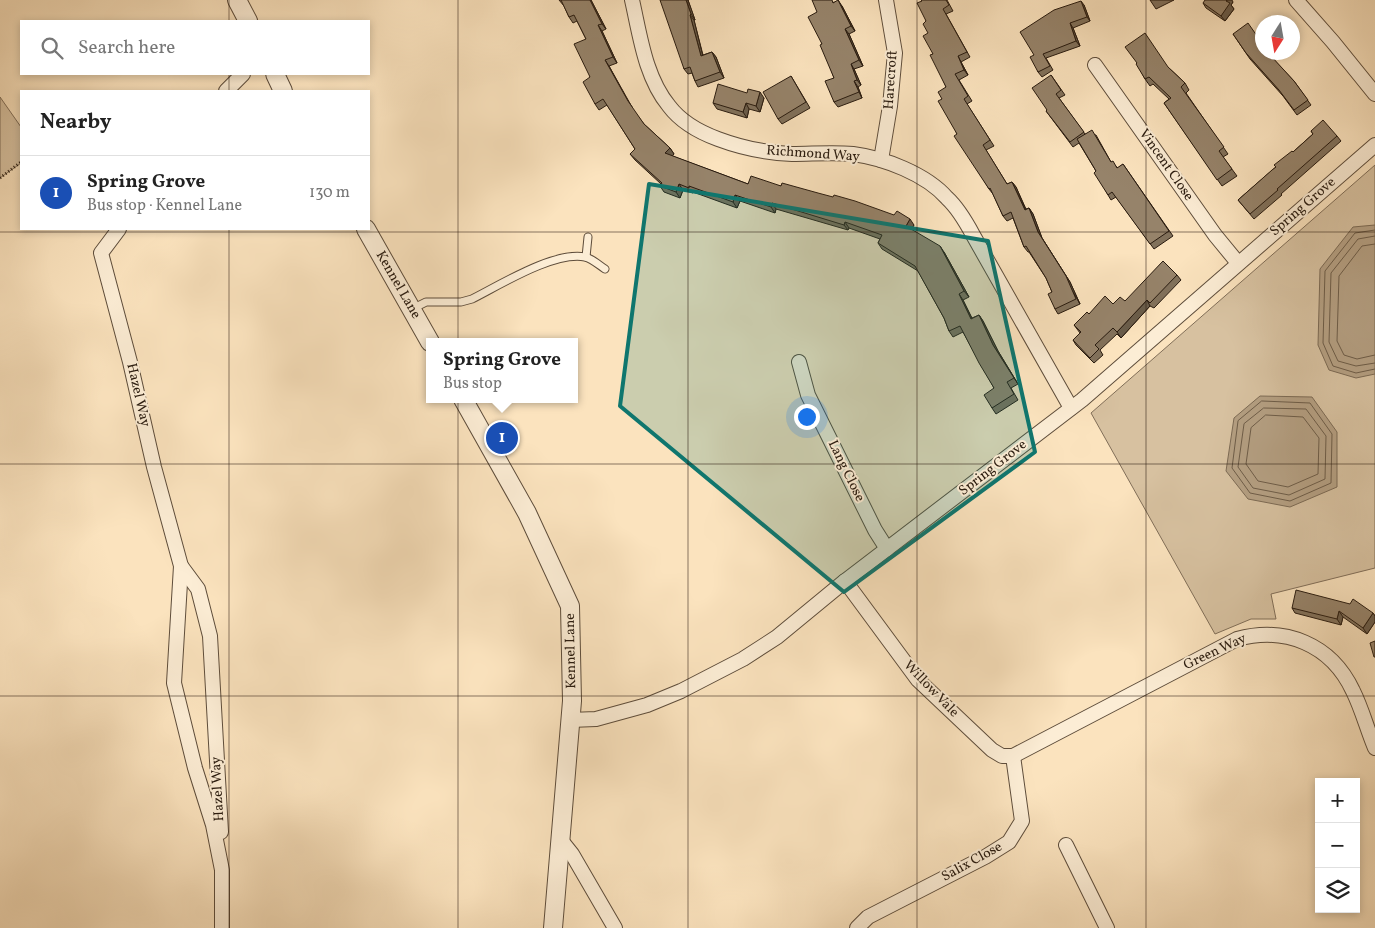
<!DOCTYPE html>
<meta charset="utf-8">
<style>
body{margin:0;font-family:Vollkorn,serif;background:#f2f2f2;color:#222}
.controls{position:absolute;right:15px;bottom:15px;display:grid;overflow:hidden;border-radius:0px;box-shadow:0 2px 8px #0003}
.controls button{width:45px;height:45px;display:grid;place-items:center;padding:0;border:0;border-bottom:1px solid #e0e0e0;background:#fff;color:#222;font:25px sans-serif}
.compass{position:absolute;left:1255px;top:15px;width:45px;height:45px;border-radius:50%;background:#fff;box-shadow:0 2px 8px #0003;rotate:191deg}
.you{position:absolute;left:806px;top:416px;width:18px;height:18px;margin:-12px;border:4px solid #fff;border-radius:50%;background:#1a73e8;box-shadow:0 0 0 8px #1a73e833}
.badge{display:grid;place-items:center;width:32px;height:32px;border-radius:50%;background:#0f766e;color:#fff;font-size:16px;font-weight:700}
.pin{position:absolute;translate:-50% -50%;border:2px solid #fff;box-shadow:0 1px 5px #0006}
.popup{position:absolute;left:426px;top:338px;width:152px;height:65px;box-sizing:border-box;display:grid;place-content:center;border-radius:0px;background:#fff;filter:drop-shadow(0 1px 4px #0005);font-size:16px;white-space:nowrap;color:#767676}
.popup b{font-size:19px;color:#222}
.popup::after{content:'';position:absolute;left:50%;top:100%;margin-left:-10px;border:10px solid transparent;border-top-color:#fff}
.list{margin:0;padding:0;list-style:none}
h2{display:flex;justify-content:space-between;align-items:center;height:65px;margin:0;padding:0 20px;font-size:21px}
h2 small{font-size:16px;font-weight:400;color:#767676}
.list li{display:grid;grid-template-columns:32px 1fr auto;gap:15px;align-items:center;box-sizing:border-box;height:75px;padding:0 20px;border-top:1px solid #e0e0e0}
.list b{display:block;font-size:19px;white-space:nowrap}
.list p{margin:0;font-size:16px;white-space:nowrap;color:#767676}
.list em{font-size:16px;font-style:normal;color:#767676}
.icon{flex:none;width:28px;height:28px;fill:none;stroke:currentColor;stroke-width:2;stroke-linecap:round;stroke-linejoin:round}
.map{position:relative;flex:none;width:1375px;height:928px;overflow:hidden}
.search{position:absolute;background:#fff;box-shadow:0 2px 8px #0003;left:20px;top:20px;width:350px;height:55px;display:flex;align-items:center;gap:12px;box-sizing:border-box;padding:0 18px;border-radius:0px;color:#767676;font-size:19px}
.panel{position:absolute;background:#fff;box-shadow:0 2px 8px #0003;left:20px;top:90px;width:350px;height:140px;border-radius:0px}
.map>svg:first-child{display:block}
.green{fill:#d7c1a0;stroke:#806e58}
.water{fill:#b49f82;stroke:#7c6a54}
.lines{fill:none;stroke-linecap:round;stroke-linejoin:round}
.shore{stroke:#6e5d48;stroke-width:1}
.service-casing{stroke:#5e4d3b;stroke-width:9}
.minor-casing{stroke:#5e4d3b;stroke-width:16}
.tertiary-casing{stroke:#5e4d3b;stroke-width:20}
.path{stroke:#291b0f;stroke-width:3;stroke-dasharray:1 2.5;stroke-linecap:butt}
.service{stroke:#fcedd5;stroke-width:7}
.minor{stroke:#fcedd5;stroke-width:14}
.tertiary{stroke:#fcedd5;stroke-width:18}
.wall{fill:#81715b;stroke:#291b0f}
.shaded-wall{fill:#695c4a;stroke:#291b0f}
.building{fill:#96836a;stroke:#291b0f}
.marked{fill:#0f766e;fill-opacity:0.2;stroke:#0f766e;stroke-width:4;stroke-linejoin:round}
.grid{fill:none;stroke:#291b0f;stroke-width:1;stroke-opacity:0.55}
.labels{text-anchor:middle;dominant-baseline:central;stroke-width:4;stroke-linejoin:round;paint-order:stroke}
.street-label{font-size:14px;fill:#291b0f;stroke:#fcedd5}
</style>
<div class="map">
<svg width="1375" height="928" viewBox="0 0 1375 928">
<rect width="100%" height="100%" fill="#fbe3be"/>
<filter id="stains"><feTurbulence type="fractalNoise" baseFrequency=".004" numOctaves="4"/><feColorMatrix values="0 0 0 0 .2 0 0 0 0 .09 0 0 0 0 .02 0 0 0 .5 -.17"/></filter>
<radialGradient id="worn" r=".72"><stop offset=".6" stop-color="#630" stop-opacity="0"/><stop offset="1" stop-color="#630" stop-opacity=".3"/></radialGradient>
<g class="green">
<polygon points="0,97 21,127 21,163 0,178"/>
<polygon points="1375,165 1375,568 1271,594 1276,619 1251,619 1215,634 1091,413"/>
</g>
<g class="water">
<polygon points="1375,225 1375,374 1356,378 1329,370 1318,345 1320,269 1353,227"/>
<polygon points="1260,396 1312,397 1337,432 1337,487 1290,507 1248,499 1226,471 1234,418"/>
</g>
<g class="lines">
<g class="shore">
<polyline points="1375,230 1355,233 1325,271 1323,343 1333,366 1356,373 1375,369"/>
<polyline points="1375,236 1358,239 1331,273 1329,342 1338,361 1356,366 1375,363"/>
<polyline points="1375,244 1362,246 1339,276 1337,341 1344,355 1357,359 1375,355"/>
<polygon points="1262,401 1310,403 1332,434 1331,483 1290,501 1250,493 1232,468 1238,421"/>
<polygon points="1264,408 1306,409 1326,436 1325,479 1289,495 1253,488 1238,467 1244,424"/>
<polygon points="1266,415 1303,417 1319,438 1318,474 1288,487 1258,481 1246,464 1251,428"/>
</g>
<g class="service-casing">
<g id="service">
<polyline points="586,257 588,237"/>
<path d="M 412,309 L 426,302 L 461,302 L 472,299 C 500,285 554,251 585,257 C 591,258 599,265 605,269"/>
</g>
</g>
<g class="minor-casing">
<g id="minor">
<path d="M 632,0 C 640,35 645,77 669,106 C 681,122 699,132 718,139 C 742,148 767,153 792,154 C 812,154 833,152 853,154 C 884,158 926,174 947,198 C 958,208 966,222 973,235 L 1071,408"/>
<polyline points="1296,0 1333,42 1375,94"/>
<polyline points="1095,65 1215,235 1238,263"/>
<polyline points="226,91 243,74"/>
<polyline points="881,160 890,106 895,53 886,0"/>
<polyline points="119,229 101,253 130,362 154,467 181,566 174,683 195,768 213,825 222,870 222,928"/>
<polyline points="799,362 808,395 875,530 887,549"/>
<polyline points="181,566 198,589 210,636 221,832"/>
<path d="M 845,581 L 918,680 L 992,750 L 1002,756 L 1013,756 L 1237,639 C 1285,626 1331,644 1353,691 C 1362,709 1367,729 1375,748"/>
<polyline points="570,720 596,719 647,705 681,691 743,659 777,637 845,581 1082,400 1375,145"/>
<polyline points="560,839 572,854 615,928"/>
<polyline points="1066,845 1107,928"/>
<polyline points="857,928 868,917 985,857 1009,842 1022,821 1013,756"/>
</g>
</g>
<g class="tertiary-casing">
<g id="tertiary">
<polyline points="237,0 248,21"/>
<polyline points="275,74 283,91"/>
<polyline points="366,229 430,342"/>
<polyline points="463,399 527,513 570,606 572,701 553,928"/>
</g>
</g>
<polyline class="path" points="0,178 21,162"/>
<use href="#service" class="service"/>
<use href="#minor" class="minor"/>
<use href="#tertiary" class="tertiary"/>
</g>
<g class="wall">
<polygon points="559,0 591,0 606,29 602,31 617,63 609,66 631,107 644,124 670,148 674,154 672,156 748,184 781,186 914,225 911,229 944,252 969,297 963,300 972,318 979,315 983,321 998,351 1018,384 1011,388 1018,400 996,414 992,408 994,388 963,332 953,337 949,331 944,318 918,271 882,249 878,243 880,239 849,228 848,230 776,209 775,213 740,201 737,208 693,192 693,193 683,190 680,198 664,192 660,186 661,184 635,160 630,154 635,149 607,105 599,110 595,104 590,77 586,39 577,21 573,23 569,17 564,6"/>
<polygon points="688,0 695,20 694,20 703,55 712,52 716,57 724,78 698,87 695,81 692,73 688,74 684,69"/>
<polygon points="947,0 953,11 946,14 970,57 961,62 968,75 959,80 972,101 967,104 994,146 986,150 1007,184 1012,182 1016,187 1026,209 1029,208 1033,214 1042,238 1070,282 1080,304 1058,314 1055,309 1052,292 1046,278 1029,252 1028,252 1024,247 1013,218 1007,221 1003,216 993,194 989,189 957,134 942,99 946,87 933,54 922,1"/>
<polygon points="1150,0 1174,0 1156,9"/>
<polygon points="834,2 842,6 855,31 849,34 863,66 854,69 861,85 858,87 862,98 838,107 834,102 834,78 822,44 817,12"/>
<polygon points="1233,2 1231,5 1234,9 1225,21 1206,8 1203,3"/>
<polygon points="1084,5 1090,21 1073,28 1080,46 1046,58 1053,70 1042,77 1038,72 1034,55"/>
<polygon points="1233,34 1272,58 1294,81 1311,105 1297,115 1283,96 1250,59"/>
<polygon points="1137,63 1169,68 1185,83 1189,90 1186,93 1228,154 1223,157 1237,176 1222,186 1164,103 1169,99 1153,84 1150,86 1145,79"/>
<polygon points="1051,75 1065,95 1059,98 1085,134 1096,135 1111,162 1118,168 1123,164 1173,236 1154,249 1116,197 1111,200 1108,195 1096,171 1079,143 1073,147 1046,111 1047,110"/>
<polygon points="791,76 810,108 782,124 778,119"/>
<polygon points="764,98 760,112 749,109 747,118 717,109 713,103"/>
<polygon points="1311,131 1337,136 1341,141 1281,194 1282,195 1254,219 1238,200 1293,152 1313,134"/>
<polygon points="1177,275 1181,280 1154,308 1150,306 1121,338 1117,334 1100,350 1103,355 1094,363 1076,345 1073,340 1080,333 1074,325 1089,314 1113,304 1125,301"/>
<polygon points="1292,608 1373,613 1375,616 1375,622 1367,634 1343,617 1341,625 1295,613"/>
</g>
<g class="shaded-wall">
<polygon points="590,0 591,0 606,29 602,24"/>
<polygon points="686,0 688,0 695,20 691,14"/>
<polygon points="838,0 842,6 855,31 851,26"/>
<polygon points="1227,0 1232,0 1233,2 1231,5 1234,9 1225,21 1221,16"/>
<polygon points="1081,1 1084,5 1090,21 1087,17"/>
<polygon points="690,15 694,20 704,61 701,56"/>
<polygon points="1070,23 1073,28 1080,46 1076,41"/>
<polygon points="598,25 602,31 617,63 613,57"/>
<polygon points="845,29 849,34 863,66 859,60"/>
<polygon points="712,52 716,57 724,78 720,72"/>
<polygon points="958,56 961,62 968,75 964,70"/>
<polygon points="605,60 609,66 632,107 628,101"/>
<polygon points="851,64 854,69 861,85 857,80"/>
<polygon points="854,81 858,87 862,98 859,92"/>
<polygon points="760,92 764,98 760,112 756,106"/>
<polygon points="746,103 749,109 747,118 743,112"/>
<polygon points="670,148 674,154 670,159 665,153"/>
<polygon points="1012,182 1016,187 1028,215 1025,210"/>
<polygon points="679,184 683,190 680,198 676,192"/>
<polygon points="735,195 740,201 737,208 733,202"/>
<polygon points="772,203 776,209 775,213 771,207"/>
<polygon points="1029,208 1033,214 1042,238 1070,282 1080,304 1038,232"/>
<polygon points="910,219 914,225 910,232 906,226"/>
<polygon points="845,222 849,228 848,230 844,225"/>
<polygon points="940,246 944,252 969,297 964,291"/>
<polygon points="959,294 963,300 975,325 971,319"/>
<polygon points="1147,300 1150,306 1121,338 1117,332"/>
<polygon points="979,315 983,321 998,351 1018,384 993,345"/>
<polygon points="1339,611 1343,617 1341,625 1337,619"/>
<polygon points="1373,613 1375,616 1375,622 1367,634 1363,628"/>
</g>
<g class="building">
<polygon points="561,0 590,0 602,24 598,25 613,57 605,60 628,101 644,124 670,148 665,153 748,184 751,176 781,186 782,183 818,193 833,197 834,195 855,201 894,215 897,211 910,219 906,226 940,246 964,291 959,294 971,319 979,315 993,345 1014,378 1007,382 1014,394 992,408 984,395 994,388 979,363 960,326 949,331 944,318 915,266 878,243 882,235 845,222 844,225 772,203 771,207 735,195 733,202 689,186 689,188 679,184 676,192 660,186 662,183 630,154 635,149 603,99 595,104 583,82 590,77 574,44 586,39 574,15 569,17"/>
<polygon points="660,0 686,0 691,14 690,15 701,56 712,52 720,72 695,81 690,67 684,69"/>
<polygon points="812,0 832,0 833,3 838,0 851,26 845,29 859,60 851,64 857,80 854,81 859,92 834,102 825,81 834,78 820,45 822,44 808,17 817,12"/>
<polygon points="921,0 946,0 949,5 943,9 967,52 958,56 964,70 955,74 968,96 964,99 990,140 983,145 1007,184 1012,182 1025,210 1029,208 1038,232 1066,276 1076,299 1055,309 1048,294 1052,292 1046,278 1026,246 1024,247 1011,212 1003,216 990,188 989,189 954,136 957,134 938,101 942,99 938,92 946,87 930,55 933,54 923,36 928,33 923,24 926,21 917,3 922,1"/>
<polygon points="1205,0 1227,0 1226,1 1230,3 1221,16 1203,3"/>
<polygon points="1081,1 1087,17 1070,23 1076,41 1043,54 1050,66 1038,72 1030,57 1034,55 1020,32 1054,10"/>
<polygon points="1248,23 1262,43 1262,52 1269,52 1272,57 1294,81 1308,100 1294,110 1279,90 1246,53 1233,34"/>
<polygon points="1145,33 1168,67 1185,83 1181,87 1224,147 1219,151 1232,169 1217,180 1164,103 1171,98 1149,77 1145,79 1136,64 1137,63 1125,47"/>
<polygon points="1051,75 1061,90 1056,94 1084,132 1070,142 1046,111 1047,110 1032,88"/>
<polygon points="791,76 806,102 778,119 763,92"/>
<polygon points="718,84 747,93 748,89 760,92 756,106 746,103 743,112 713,103"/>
<polygon points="1323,120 1337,136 1277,189 1278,190 1250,214 1238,200 1272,170 1276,167 1274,165 1292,151 1293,152 1313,134 1311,131"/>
<polygon points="1092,130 1111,162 1113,161 1117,168 1123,164 1169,231 1150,244 1112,192 1108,195 1094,173 1096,171 1077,139"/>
<polygon points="1163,261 1177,275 1150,303 1147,300 1117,332 1113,328 1095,345 1099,349 1090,358 1073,340 1081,332 1074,325 1087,312 1089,314 1105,296 1113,304 1120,297 1125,301"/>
<polygon points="1296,590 1350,604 1353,599 1373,613 1363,628 1339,611 1337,619 1292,608"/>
<polygon points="1375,641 1375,657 1374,657 1370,643"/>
</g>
<path class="marked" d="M 649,184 L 988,241 L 1035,452 L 844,592 L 620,406 Z"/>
<path class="grid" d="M 229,0 L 229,21M 458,0 L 458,928M 688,0 L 688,928M 917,0 L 917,928M 1146,0 L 1146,928M 229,74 L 229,91M 229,229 L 229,928M 0,232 L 1375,232M 0,464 L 1375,464M 0,696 L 1375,696"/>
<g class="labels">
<g class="street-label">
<text transform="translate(891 80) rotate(-86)">Harecroft</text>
<text transform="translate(813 154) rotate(4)">Richmond Way</text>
<text transform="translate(1166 165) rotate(55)">Vincent Close</text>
<text transform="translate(1303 207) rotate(-41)">Spring Grove</text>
<text transform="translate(398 285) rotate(60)">Kennel Lane</text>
<text transform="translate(138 395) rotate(77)">Hazel Way</text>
<text transform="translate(993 468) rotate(-38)">Spring Grove</text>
<text transform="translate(846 471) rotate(64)">Lang Close</text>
<text transform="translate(571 651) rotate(-91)">Kennel Lane</text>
<text transform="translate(1215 652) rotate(-25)">Green Way</text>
<text transform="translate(931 689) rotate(46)">Willow Vale</text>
<text transform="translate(218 789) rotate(-93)">Hazel Way</text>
<text transform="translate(972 862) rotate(-29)">Salix Close</text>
</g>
</g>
<rect width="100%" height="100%" filter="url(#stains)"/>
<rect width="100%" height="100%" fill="url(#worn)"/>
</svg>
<div class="controls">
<button>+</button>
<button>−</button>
<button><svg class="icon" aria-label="layers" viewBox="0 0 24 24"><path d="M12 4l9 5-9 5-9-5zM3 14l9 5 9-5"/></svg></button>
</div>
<svg class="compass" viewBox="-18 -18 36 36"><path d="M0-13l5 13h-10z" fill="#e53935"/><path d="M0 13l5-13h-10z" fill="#767676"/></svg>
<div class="you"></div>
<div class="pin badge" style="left:502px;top:438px;background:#1a4fb4">1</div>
<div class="popup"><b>Spring Grove</b>Bus stop</div>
<div class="search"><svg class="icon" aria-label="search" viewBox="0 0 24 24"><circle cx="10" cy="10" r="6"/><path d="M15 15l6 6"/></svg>Search here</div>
<section class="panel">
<h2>Nearby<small></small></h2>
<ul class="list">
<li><span class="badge" style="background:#1a4fb4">1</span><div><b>Spring Grove</b><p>Bus stop · Kennel Lane</p></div><em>130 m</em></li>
</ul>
</section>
</div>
